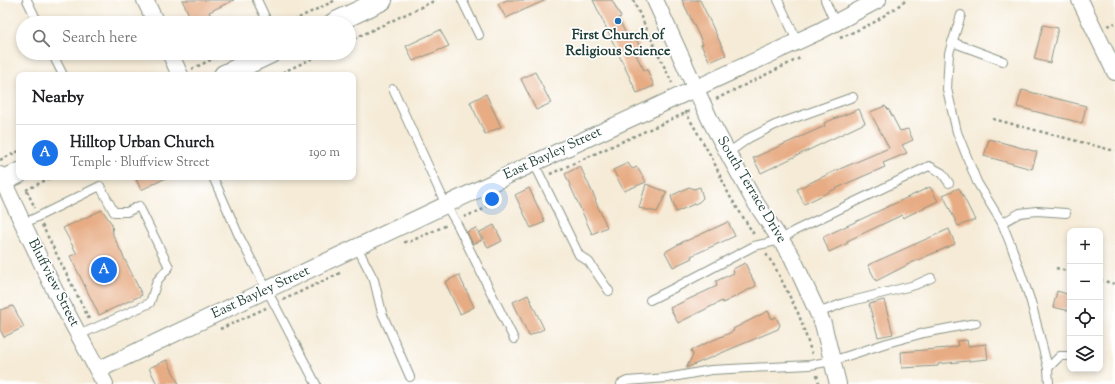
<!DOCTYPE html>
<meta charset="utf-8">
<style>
body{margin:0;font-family:"Sorts Mill Goudy",serif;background:#f6f6f6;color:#202124}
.controls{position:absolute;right:12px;bottom:12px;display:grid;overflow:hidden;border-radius:8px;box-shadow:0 2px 6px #0003}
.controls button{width:36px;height:36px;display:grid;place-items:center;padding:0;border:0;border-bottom:1px solid #e0e0e0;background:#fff;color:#202124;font:20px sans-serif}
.you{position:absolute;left:492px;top:199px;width:14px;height:14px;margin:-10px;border:3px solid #fff;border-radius:50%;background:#1a73e8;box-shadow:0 0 0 6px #1a73e833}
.badge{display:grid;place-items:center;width:26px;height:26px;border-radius:50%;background:#1a73e8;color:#fff;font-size:13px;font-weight:700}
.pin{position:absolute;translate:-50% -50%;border:2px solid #fff;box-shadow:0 1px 4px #0006}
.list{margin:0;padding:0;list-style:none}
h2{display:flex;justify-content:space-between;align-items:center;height:52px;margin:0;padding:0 16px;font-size:17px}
h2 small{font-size:13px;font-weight:400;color:#757577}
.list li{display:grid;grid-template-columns:26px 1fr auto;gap:12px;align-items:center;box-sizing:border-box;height:56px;padding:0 16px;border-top:1px solid #e0e0e0}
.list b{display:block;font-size:15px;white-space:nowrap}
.list p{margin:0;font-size:13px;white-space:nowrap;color:#757577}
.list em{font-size:13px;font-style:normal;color:#757577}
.icon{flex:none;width:22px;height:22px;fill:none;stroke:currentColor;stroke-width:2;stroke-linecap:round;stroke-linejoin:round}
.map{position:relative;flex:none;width:1115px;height:384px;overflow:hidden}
.search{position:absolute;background:#fff;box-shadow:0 2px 6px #0003;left:16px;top:16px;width:340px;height:44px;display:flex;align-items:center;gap:10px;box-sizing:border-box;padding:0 14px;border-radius:22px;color:#757577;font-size:15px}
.panel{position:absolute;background:#fff;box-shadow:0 2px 6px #0003;left:16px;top:72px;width:340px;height:108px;border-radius:8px}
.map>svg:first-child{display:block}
.building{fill:#e7ac84}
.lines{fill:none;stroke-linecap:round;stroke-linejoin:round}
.service-casing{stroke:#8a9486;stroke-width:10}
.minor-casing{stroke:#8a9486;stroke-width:18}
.tertiary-casing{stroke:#8a9486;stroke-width:22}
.path{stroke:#8a9486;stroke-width:2.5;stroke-dasharray:3 3;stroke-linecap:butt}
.service{stroke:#fff;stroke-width:8}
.minor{stroke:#fff;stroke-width:16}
.tertiary{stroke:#fff;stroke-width:20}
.poi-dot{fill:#1f6fb2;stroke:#fff;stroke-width:1.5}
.labels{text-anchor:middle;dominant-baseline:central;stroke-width:3.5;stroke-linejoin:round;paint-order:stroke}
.poi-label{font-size:14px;font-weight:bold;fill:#1f3d34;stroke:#fff}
.street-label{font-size:14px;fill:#1f3d34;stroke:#fff}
</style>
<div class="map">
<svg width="1115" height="384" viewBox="0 0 1115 384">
<rect width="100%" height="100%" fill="#fff"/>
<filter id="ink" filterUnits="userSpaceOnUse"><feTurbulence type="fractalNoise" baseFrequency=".025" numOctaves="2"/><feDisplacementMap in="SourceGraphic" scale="8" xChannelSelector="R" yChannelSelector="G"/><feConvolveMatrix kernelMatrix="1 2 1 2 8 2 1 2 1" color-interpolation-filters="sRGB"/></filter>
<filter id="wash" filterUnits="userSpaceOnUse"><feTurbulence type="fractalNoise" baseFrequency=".012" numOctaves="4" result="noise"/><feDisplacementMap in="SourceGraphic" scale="16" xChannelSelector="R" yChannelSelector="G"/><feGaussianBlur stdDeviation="0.9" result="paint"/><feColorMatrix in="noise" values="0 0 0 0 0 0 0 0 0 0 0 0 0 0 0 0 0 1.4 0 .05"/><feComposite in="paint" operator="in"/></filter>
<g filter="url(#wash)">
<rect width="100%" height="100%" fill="#f5ebd7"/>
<g id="blocks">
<g class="building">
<polygon points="182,0 234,0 209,12 214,23 193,23"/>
<polygon points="507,0 546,0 506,18 498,4"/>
<polygon points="593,0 612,0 621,17 618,18 628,38 634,35 641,49 635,53 644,70 647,69 654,86 637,93"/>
<polygon points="682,0 700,0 726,55 710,62 701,45 703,44"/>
<polygon points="1043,25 1058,28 1050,63 1034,59"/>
<polygon points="440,30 449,46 413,61 406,46"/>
<polygon points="535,72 551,103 536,110 521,79"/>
<polygon points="1022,90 1086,106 1082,123 1017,107"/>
<polygon points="486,94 501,127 485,134 470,102"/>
<polygon points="885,106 889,110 900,131 908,129 913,140 902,145 907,153 883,163 885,167 850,182 804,204 797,189 835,171 889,148 870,112"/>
<polygon points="859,109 865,123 761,173 753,158 825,126 824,123"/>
<polygon points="989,139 1037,152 1032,169 984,156"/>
<polygon points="628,163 632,169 637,167 646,182 624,191 613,170"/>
<polygon points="580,166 596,200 595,200 607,227 592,234 565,174"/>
<polygon points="135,177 168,177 141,190"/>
<polygon points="646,184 667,192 657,212 639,208"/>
<polygon points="689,187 694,189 700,187 703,198 699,202 676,212 671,196"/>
<polygon points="930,187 938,201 903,218 902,215 847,241 848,243 829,252 823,237"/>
<polygon points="529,188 545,222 531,228 515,195"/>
<polygon points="959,188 975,220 958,226 943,195"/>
<polygon points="102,210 112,224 113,235 142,295 99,315 70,256 77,254 63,228"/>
<polygon points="728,222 735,236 691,256 692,258 673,267 665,252 686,240 686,241"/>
<polygon points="494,225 502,241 488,248 480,232"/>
<polygon points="476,228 482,240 473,244 467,232"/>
<polygon points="949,229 955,244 911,263 876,281 868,265"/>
<polygon points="745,263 756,286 723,303 722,301 678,323 670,308 717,286 716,281 734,273 733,269"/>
<polygon points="459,275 474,307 460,314 445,282"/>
<polygon points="1057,291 1070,295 1070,311 1053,307"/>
<polygon points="528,295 544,329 529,336 513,302"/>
<polygon points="884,300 893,334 878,337 869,304"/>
<polygon points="13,306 24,327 4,337 0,330 0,310"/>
<polygon points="768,311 772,319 776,317 780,325 778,329 686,368 693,355 691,350 734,331 733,329"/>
<polygon points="967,340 968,346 986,344 988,359 938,364 938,366 902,368 901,352 948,348 958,346 957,341"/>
<polygon points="167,360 179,384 157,384 149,368"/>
</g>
</g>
</g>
<g filter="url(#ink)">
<use href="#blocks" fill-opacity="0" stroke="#8a9486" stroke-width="1"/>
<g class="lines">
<g class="service-casing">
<g id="service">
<polyline points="27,0 38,23"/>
<polyline points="257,0 268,23"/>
<polyline points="462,0 479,35"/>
<polyline points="778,0 797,41"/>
<polyline points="825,0 835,23"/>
<polyline points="961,15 949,53 947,89 957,132 977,182 1002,223 1012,248 1031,302 1048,368 1049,384"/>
<polyline points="952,42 1003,61"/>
<polyline points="52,53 63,75"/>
<polyline points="393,89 446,205 457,224 514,339"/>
<polyline points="728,153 749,138 775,125 853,97"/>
<polyline points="534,163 579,255 589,262 609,291"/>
<polyline points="213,177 239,236 316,384"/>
<polyline points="1002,223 1020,213 1037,211 1066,213"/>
<polyline points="23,224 100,186 114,212 127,212 139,206 169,267 157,281 150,303 79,335"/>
<polyline points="357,247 374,280 382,313 410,377"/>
<polyline points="650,300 684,283 754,246 781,240 794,231 929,166 942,173 949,183"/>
<polyline points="818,313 844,303 915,285 931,278"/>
<polyline points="1048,368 1060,356 1070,356"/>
<polyline points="621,384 627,381 667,378 711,370 810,365 832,361 887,343 924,333 976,323"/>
</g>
</g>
<g class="minor-casing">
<g id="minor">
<polyline points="145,0 156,23"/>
<polyline points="655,0 711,122 753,199 792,257 823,324 838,384"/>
<polyline points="1080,0 1115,72"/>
<polyline points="170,53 180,75"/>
<polyline points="0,175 54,289 105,384"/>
<polyline points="98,370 534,163 820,31 878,0"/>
</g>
</g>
<g class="tertiary-casing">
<g id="tertiary">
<polyline points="334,23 382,0"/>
<polyline points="224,75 271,53"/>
<polyline points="0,182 19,173"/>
</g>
</g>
<g class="path">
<polyline points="633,0 672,83"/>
<polyline points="288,23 336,0"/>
<polyline points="1108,26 1115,23"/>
<polyline points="840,38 873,23 907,0"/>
<polyline points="349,41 436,0"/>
<polyline points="192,69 225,53"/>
<polyline points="277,75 324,53"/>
<polyline points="716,99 802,57"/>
<polyline points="685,111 712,158 729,195 755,236"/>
<polyline points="993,119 1115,151"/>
<polyline points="0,160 19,151"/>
<polyline points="550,174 690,111"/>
<polyline points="26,190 52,177"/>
<polyline points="27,191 35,208"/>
<polyline points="464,217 484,209 491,200"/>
<polyline points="42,225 89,319"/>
<polyline points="404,242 409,242 447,225"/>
<polyline points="766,254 775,267 799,315 812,354"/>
<polyline points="1056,268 1070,272"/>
<polyline points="1100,280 1115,284"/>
<polyline points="283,300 342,272"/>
<polyline points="220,329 266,308"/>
<polyline points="817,375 819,384"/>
</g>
<use href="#service" class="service"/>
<use href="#minor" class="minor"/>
<use href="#tertiary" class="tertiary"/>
</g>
</g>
<circle class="poi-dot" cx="618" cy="21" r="4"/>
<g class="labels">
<g class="poi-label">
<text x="618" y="36">First Church of<tspan x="618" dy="16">Religious Science</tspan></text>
</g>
<g class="street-label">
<text transform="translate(553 154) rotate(-25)">East Bayley Street</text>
<text transform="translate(751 190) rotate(59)">South Terrace Drive</text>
<text transform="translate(53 283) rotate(63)">Bluffview Street</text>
<text transform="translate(261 293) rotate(-25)">East Bayley Street</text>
</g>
</g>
</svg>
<div class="controls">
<button>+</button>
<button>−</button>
<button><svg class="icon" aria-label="locate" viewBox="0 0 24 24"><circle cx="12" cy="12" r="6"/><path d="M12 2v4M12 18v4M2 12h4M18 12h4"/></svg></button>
<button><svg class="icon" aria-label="layers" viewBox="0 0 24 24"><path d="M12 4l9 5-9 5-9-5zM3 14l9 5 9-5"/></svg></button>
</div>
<div class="you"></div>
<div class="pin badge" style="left:104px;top:270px">A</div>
<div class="search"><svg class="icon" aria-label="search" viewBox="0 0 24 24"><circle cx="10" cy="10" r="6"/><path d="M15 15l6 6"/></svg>Search here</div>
<section class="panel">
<h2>Nearby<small></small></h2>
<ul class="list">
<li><span class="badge">A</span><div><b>Hilltop Urban Church</b><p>Temple · Bluffview Street</p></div><em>190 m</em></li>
</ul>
</section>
</div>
